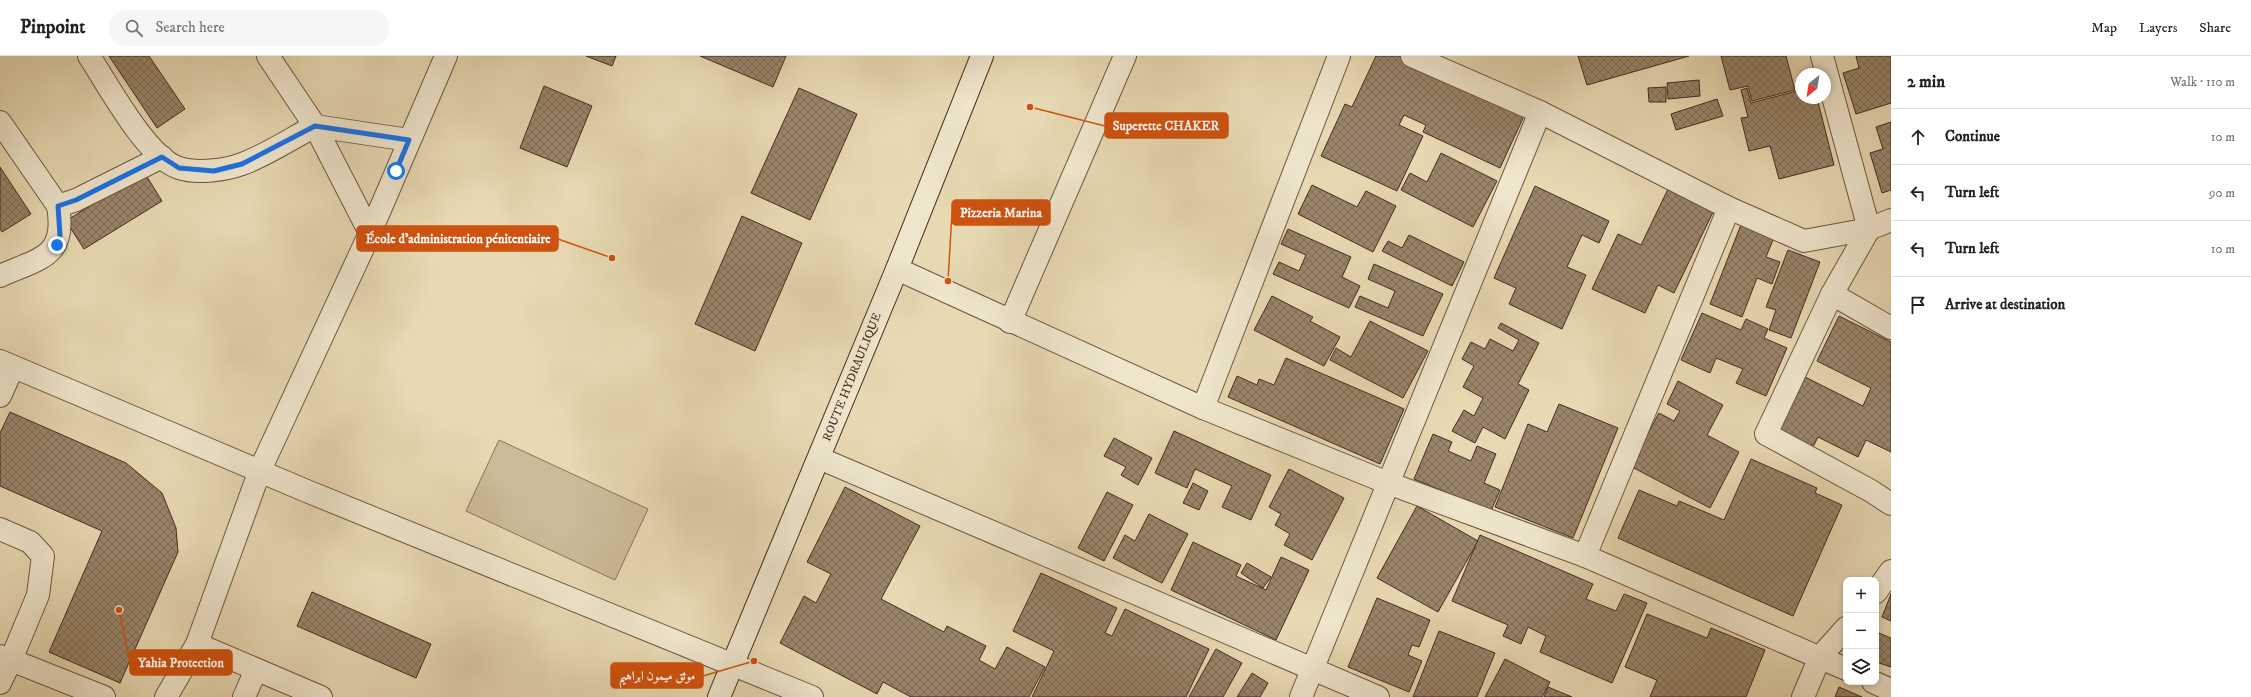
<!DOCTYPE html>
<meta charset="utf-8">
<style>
body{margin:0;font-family:"IM FELL DW Pica",Amiri,serif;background:#f6f6f6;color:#222}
.controls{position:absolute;right:12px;bottom:12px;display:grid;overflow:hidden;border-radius:8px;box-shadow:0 2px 6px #0003}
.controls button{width:36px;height:36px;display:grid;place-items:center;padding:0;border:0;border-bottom:1px solid #e0e0e0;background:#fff;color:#222;font:20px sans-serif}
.compass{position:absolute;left:1795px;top:12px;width:36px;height:36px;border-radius:50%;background:#fff;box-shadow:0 2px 6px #0003;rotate:210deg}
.stop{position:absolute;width:12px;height:12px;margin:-9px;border:3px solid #1a73e8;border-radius:50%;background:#fff}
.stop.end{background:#1a73e8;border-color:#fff;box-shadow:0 1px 4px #0008}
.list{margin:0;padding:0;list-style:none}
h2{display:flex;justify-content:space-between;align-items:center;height:52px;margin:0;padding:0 16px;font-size:17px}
h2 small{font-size:13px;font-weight:400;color:#767676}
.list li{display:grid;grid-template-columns:26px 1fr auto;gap:12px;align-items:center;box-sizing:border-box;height:56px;padding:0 16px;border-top:1px solid #e0e0e0}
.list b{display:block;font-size:15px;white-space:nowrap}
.list em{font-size:13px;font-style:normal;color:#767676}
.icon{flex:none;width:22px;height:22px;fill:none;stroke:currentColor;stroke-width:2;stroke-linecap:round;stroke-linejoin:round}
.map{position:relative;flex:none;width:1891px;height:641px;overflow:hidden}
header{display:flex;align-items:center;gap:24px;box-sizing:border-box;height:56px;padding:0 20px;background:#fff;border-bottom:1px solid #e0e0e0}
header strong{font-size:19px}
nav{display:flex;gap:22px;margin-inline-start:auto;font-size:14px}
.search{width:280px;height:36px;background:#f6f6f6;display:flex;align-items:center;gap:10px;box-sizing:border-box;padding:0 14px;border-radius:16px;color:#767676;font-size:15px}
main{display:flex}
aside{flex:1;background:#fff}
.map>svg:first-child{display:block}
.green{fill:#cbbb99;stroke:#88735c}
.building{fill:url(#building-cross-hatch);stroke:#452b1e}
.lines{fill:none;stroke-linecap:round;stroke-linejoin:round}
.minor-casing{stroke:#6e5643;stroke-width:24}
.tertiary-casing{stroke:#6e5643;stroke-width:24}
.secondary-casing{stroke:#452b1e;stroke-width:24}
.minor{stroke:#efe6cd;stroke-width:22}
.tertiary{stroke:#efe6cd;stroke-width:22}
.secondary{stroke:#efe6cd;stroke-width:22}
.route{stroke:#1a73e8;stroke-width:5}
.labels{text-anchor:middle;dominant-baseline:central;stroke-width:3;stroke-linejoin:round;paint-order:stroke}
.street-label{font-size:12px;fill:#452b1e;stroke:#efe6cd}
.leader{fill:none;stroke:#d0520f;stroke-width:1.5}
.callout-dot{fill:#d0520f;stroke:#efe6cd;stroke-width:1.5}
.callout{fill:#d0520f;stroke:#d0520f;stroke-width:1.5}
.callout-label{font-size:13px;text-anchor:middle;font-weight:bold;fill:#fff}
</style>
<header>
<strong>Pinpoint</strong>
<div class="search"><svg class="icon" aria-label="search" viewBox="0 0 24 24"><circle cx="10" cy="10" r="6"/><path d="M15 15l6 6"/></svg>Search here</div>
<nav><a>Map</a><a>Layers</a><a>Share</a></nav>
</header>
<main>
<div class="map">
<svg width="1891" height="641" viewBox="0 0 1891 641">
<defs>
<pattern id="building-cross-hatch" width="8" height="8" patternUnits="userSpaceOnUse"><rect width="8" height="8" fill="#99856b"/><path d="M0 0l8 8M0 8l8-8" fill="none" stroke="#7f6d57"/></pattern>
</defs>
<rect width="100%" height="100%" fill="#e7d9b2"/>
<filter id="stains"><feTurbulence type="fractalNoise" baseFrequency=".005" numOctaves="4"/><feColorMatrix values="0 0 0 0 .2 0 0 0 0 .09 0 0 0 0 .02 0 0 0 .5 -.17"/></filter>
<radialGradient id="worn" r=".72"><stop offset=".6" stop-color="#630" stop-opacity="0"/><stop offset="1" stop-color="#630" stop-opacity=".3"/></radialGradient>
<polygon class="green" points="499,384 648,453 615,524 466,455"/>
<g class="building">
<polygon points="109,0 149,0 185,53 157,72"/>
<polygon points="586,0 616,0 612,10"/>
<polygon points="700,0 786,0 773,31"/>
<polygon points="1376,0 1400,0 1524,60 1500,112 1423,76 1426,69 1404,59 1399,69 1423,80 1397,135 1321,100 1345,48 1352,51"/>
<polygon points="1578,0 1689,0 1587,29"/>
<polygon points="1721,0 1786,0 1795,34 1752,45 1748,30 1730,34"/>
<polygon points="1856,0 1891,0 1891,47 1856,58 1843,17 1859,12"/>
<polygon points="1699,24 1700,40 1668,43 1667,27"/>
<polygon points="544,30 592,50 567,111 520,92"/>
<polygon points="1666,31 1666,46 1649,46 1648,32"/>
<polygon points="799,32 857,58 810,164 751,137"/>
<polygon points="1747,32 1751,47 1801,34 1801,42 1817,42 1834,109 1779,123 1770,90 1749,95 1741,62 1748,61 1741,34"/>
<polygon points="1717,43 1723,60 1676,74 1671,58"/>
<polygon points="1891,66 1891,134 1882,137 1870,97 1883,93 1876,71"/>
<polygon points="1441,97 1497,125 1473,171 1401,134 1410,117 1427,126"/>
<polygon points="0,111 31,158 2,176 0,173"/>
<polygon points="144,116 162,145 84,193 66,165"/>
<polygon points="1312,129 1357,151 1366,135 1396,150 1373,196 1298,158"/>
<polygon points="1535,130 1609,165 1599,187 1582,179 1567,211 1586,219 1562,273 1509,248 1516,232 1494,222"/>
<polygon points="1668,133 1714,154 1674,237 1658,229 1645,257 1592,233 1618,178 1641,189"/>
<polygon points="742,160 802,187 755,295 695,268"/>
<polygon points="1744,161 1777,174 1766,201 1780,206 1772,228 1757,222 1742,261 1710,248"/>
<polygon points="1288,173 1351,201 1342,221 1360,230 1349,252 1273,218 1279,206 1299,215 1306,199 1281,188"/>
<polygon points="1409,179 1464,206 1452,230 1382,195 1388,185 1402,192"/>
<polygon points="1788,194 1820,206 1791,282 1769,274 1776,254 1766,251"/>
<polygon points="1374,208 1443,238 1423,280 1355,251 1360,240 1388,252 1395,235 1368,223"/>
<polygon points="1272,240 1313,261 1310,265 1340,281 1324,310 1254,274"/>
<polygon points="1702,257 1741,274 1746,263 1768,273 1764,282 1787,292 1766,340 1736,327 1743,313 1716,302 1710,317 1681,304"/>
<polygon points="1839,260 1891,286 1891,396 1866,384 1858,401 1818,381 1811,395 1777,377 1805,321 1863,350 1871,332 1817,305"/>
<polygon points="1370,265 1428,295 1403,342 1330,304 1336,292 1351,301"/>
<polygon points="1501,267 1539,287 1518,328 1529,334 1505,383 1483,371 1475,387 1452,375 1464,354 1474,360 1483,342 1463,331 1474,310 1462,303 1471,286 1485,293 1490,283 1513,295 1519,284 1498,272"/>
<polygon points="1286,302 1404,353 1380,408 1228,341 1237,320 1257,329 1259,323 1274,329"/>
<polygon points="1678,325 1723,349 1707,379 1739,396 1710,452 1630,410 1659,357 1674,365 1680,355 1667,348"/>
<polygon points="1559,348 1618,372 1573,482 1495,451 1528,368 1547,376"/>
<polygon points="10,356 126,407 162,437 176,472 178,496 120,627 49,596 102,475 0,430 0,377"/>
<polygon points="1174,375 1271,419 1251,464 1222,451 1232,430 1195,413 1187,432 1155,417"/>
<polygon points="1433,378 1452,386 1448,395 1471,405 1477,390 1496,398 1484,427 1500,434 1491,455 1414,423"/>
<polygon points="1114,382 1152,402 1138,429 1121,419 1126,411 1104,400"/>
<polygon points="1751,403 1817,432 1815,437 1842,449 1793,560 1618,482 1639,434 1677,450 1679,445 1724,464"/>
<polygon points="1289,413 1344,442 1312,504 1284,489 1290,478 1275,469 1281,458 1269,451"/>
<polygon points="1193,427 1208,435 1199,454 1183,447"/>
<polygon points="845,431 920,470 881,543 944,576 947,570 986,590 979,604 995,613 1007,591 1045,611 1029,641 911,641 883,626 877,638 780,587 804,540 816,547 831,518 807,506"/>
<polygon points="1107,436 1133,449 1104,505 1078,492"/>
<polygon points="1417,450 1478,485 1438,556 1377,522"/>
<polygon points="1149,458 1188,478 1162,527 1113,502 1125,479 1135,485"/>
<polygon points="1480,479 1593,528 1586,543 1616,555 1624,538 1647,547 1612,627 1540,596 1546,580 1528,571 1521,588 1503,580 1508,569 1452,545"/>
<polygon points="1193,486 1241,509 1236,520 1266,534 1281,501 1309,514 1276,584 1171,534"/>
<polygon points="1247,507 1271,521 1263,532 1241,517"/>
<polygon points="1041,517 1117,552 1105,577 1112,580 1125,553 1209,593 1186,641 1032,641 1054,595 1013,575"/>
<polygon points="312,536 431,588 416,622 297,570"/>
<polygon points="1891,538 1891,565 1882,561"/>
<polygon points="1377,542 1430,564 1419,591 1412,589 1408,599 1422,605 1409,636 1348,611"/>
<polygon points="1647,558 1707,582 1711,572 1765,594 1746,641 1650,641 1657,624 1625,611"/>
<polygon points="1439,575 1495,597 1477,641 1413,641"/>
<polygon points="1876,576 1891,582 1891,611 1876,606"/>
<polygon points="1216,593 1242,607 1223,641 1189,641"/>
<polygon points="1505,603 1550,626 1542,641 1485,641"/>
<polygon points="1252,617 1268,627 1260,641 1237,641"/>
<polygon points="1548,631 1572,641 1544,641"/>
<polygon points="1839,631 1862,641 1835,641"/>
</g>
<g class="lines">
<g class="minor-casing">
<g id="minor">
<path d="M 89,0 C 108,29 147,102 179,112 C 197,118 226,114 242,108 C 267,99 292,82 315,70 L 370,177"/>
<polyline points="268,0 315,70 409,84"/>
<polyline points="1412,0 1540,56 1729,152 1804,185 1869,173 1891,164"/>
<polyline points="1822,0 1869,173 1832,238 1891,272"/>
<polyline points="0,66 58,150 76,144 162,101"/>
<polyline points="897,213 1203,352 1388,427 1585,500 1846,613"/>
<path d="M 0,220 C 39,202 67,202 58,150"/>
<polyline points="1832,238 1766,378 1871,435 1891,448"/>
<polyline points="1010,266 1125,0"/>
<polyline points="0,305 309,436 812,641"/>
<polyline points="0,340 13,311"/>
<polyline points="1203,352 1339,0"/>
<polyline points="819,402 1378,641"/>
<polyline points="0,473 30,486 43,500 38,539 11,604 0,600"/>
<polyline points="1585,500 1729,152"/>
<polyline points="197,588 321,641"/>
<polyline points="1873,626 1891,634"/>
<polyline points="0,627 11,604 104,641"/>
<polyline points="166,641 197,588 260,414 370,177 446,0"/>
<polyline points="244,641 256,614"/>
<polyline points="1301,641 1540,56"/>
</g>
</g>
<g class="tertiary-casing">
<g id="tertiary">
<polyline points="1876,536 1891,515"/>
<polyline points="1803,641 1820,601 1846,572"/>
</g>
</g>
<g class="secondary-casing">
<polyline id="secondary" points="719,641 897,213 982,0"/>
</g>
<use href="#minor" class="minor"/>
<use href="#tertiary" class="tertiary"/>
<use href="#secondary" class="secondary"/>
</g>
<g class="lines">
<polyline class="route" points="57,189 60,179 58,150 76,144 162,101 179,112 214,115 242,108 315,70 409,84 396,115"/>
</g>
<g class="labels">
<g class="street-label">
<text transform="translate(852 321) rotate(-68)">ROUTE HYDRAULIQUE</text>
</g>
</g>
<path class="leader" d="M1030 51L1105 70M948 225L952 157M612 202L558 183M119 554L130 606M754 605L703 620"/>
<g class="callout-dot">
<circle cx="1030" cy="51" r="4"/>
<circle cx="948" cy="225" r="4"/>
<circle cx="612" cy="202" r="4"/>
<circle cx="119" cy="554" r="4"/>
<circle cx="754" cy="605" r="4"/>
</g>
<g class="callout">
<rect x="1105" y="57" width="123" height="25" rx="4"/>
<rect x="952" y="144" width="98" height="25" rx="4"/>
<rect x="357" y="170" width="201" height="25" rx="4"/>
<rect x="130" y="594" width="102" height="25" rx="4"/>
<rect x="611" y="607" width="92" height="25" rx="4"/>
</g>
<g class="callout-label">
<text x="1166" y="74">Superette CHAKER</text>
<text x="1001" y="161">Pizzeria Marina</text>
<text x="458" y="187">École d'administration pénitentiaire</text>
<text x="181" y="611">Yahia Protection</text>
<text x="657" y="624">موثق ميمون ابراهيم</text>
</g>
<rect width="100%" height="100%" filter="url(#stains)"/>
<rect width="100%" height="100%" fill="url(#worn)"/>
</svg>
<div class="controls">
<button>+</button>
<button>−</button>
<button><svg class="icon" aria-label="layers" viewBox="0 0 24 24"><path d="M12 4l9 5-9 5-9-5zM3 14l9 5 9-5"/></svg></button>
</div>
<svg class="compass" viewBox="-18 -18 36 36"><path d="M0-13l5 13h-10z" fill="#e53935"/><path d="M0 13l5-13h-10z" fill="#767676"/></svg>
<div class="stop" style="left:396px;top:115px"></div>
<div class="stop end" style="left:57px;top:189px"></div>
</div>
<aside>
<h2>2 min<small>Walk · 110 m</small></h2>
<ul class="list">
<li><svg class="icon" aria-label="ahead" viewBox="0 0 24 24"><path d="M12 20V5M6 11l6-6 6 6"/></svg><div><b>Continue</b></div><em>10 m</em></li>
<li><svg class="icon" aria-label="left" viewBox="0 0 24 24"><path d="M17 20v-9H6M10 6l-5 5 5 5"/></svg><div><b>Turn left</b></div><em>90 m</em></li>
<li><svg class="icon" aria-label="left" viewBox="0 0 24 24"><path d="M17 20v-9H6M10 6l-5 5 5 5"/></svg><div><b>Turn left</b></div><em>10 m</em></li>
<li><svg class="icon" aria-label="arrive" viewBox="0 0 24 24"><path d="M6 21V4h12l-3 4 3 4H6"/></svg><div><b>Arrive at destination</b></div></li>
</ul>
</aside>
</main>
